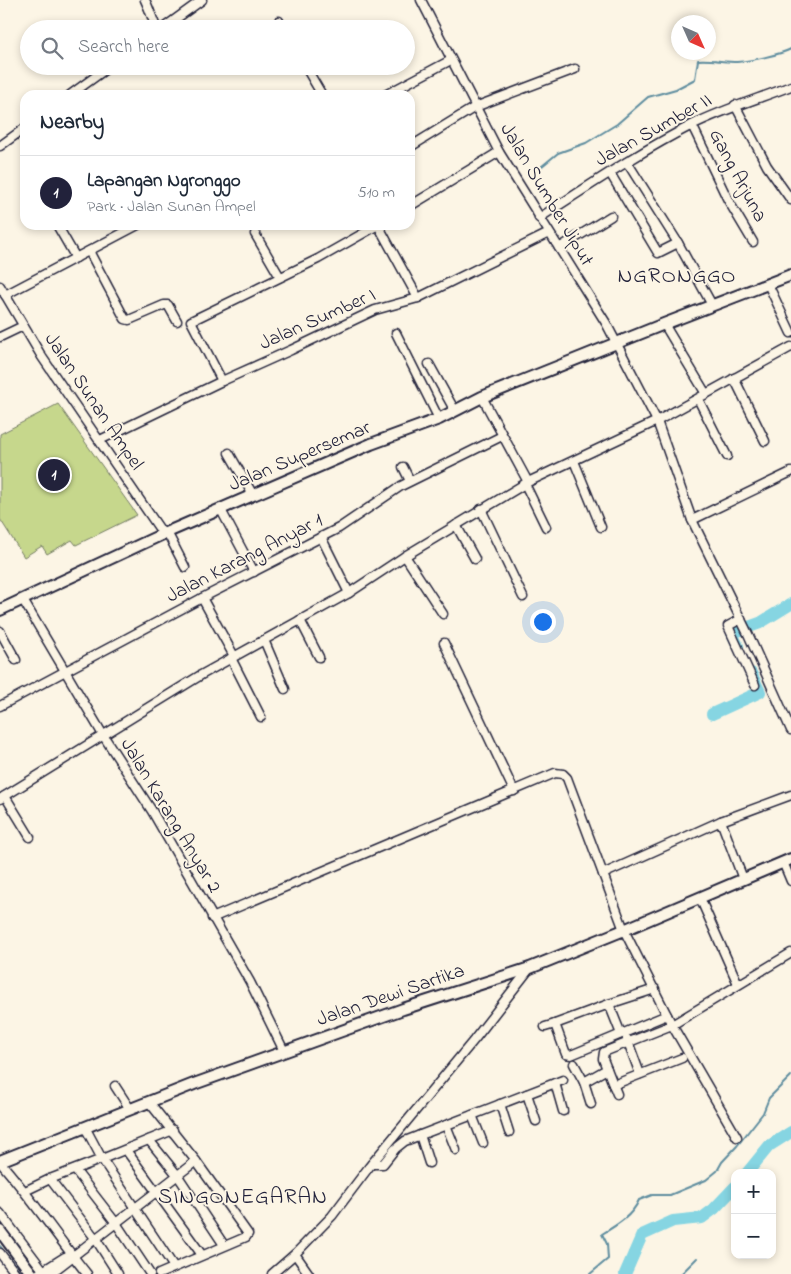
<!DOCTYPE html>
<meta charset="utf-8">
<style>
body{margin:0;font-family:"Indie Flower",sans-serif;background:#f6f6f7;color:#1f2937}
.controls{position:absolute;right:15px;bottom:15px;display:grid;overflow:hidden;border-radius:10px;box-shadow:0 2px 8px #0003}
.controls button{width:45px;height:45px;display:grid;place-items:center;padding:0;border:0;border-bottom:1px solid #e0e1e3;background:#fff;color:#1f2937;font:25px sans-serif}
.compass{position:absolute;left:671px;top:15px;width:45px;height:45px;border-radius:50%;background:#fff;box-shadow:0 2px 8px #0003;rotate:135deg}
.you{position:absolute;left:542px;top:621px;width:18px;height:18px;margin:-12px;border:4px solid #fff;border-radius:50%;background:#1a73e8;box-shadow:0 0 0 8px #1a73e833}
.badge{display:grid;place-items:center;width:32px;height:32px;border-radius:50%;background:#22223b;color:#fff;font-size:16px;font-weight:700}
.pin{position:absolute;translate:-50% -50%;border:2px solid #fff;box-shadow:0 1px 5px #0006}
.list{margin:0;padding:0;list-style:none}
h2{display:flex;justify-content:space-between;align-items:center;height:65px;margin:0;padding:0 20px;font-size:21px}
h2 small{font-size:16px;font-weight:400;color:#747a83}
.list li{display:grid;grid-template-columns:32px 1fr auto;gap:15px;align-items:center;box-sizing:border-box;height:75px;padding:0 20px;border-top:1px solid #e0e1e3}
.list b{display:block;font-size:19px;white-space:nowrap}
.list p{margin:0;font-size:16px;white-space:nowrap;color:#747a83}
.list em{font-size:16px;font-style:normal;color:#747a83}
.icon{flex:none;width:28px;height:28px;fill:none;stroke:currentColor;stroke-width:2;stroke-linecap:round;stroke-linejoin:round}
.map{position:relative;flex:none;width:791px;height:1274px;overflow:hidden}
.search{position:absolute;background:#fff;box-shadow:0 2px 8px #0003;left:20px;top:20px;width:395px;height:55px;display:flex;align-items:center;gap:12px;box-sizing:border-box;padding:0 18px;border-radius:28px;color:#747a83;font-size:19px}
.panel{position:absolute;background:#fff;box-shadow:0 2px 8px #0003;left:20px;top:90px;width:395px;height:140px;border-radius:15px}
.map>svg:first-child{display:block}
.green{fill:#c6d78c;stroke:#747c64}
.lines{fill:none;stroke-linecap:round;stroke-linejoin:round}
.stream{stroke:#5e8d9f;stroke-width:2}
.river{stroke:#86d5e2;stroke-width:12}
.minor-casing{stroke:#22223b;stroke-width:11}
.major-casing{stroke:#22223b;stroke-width:14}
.minor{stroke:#fcf5e5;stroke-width:8}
.major{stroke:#fcf5e5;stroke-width:10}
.labels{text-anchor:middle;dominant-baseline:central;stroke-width:4;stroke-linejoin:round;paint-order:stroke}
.street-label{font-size:20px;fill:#22223b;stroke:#fcf5e5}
.quarter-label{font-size:22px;letter-spacing:1px;fill:#22223b;stroke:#fcf5e5}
</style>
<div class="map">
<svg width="791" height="1274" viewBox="0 0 791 1274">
<rect width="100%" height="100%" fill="#fcf5e5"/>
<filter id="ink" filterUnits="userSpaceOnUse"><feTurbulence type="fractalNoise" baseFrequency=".02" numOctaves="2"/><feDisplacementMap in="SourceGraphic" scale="10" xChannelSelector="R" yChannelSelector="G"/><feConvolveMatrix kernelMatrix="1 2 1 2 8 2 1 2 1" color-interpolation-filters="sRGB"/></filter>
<g filter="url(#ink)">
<polygon class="green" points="58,404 137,515 76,545 72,540 47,554 42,546 24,557 0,519 0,434"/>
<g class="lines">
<g class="stream">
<path d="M 536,171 L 558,153 L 586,143 L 617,124 L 648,97 L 676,89 L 695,79 L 698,60 C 711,59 724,62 737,62 C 750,61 779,55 791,49"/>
<polyline points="0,1246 22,1274"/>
<path d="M 590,1274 L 608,1259 L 607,1244 L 602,1234 C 617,1225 632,1216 639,1200 L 652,1195 L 670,1195 L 706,1180 L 717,1171 L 722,1162 L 737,1146 L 763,1113 L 769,1098 L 791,1076"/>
<polyline points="681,1274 697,1258"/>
</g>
<g class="river">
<polyline points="738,646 732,633 760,623 791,604"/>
<polyline points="712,714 760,692 751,673"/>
<polyline points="747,1173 769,1146 791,1132"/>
<polyline points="625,1274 642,1235 673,1221 702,1218 714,1209 735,1187"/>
</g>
<g class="minor-casing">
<g id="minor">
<path d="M 145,0 C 150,10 152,19 157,29"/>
<polyline points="421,0 499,152 606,323 657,421 692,520 749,636 791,730"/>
<polyline points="279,21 283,29"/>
<polyline points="162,29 202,0"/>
<polyline points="305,66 322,95"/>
<polyline points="70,95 110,66"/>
<polyline points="385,95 451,60"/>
<polyline points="735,105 767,166 791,200"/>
<polyline points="692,125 728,200 753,242"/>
<polyline points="0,146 25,128"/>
<polyline points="410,147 475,107 575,69"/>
<polyline points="627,162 678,243 712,305"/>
<polyline points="610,173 658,253 678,243"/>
<polyline points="410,206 499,152"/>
<path d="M 539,218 C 589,186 639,152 692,125 C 724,109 758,99 791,86"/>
<polyline points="57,225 76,258"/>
<polyline points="378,225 418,298"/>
<polyline points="255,234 280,277"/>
<polyline points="559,248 611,216"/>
<polyline points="89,251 125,319 129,320 164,305 168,305 177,321"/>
<polyline points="768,284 791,333"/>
<polyline points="0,286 42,357 163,534"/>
<polyline points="5,295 138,225"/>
<polyline points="664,324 706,394"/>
<polyline points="396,333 439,419"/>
<polyline points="0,337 23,326"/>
<polyline points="429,364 455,411"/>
<polyline points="734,378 765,441"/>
<polyline points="222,381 191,321 318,259 378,225"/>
<polyline points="482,397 528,482"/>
<polyline points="698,399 727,456"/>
<polyline points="100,440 222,381 291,350 375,310 418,298 549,233"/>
<polyline points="229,453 253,495"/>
<polyline points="574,461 601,527"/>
<polyline points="403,467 410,481"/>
<polyline points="525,484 546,527"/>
<polyline points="481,509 523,597"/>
<polyline points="221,510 254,572"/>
<polyline points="692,520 791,472"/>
<polyline points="456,525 475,559"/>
<polyline points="167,532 185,567"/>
<polyline points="321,537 349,593"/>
<polyline points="405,556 443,614"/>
<polyline points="202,598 234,656"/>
<polyline points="23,600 103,735 152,811 250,982 284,1051"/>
<polyline points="741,619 728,626 755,685"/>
<polyline points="300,620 319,657"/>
<polyline points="0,631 16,660"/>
<polyline points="264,640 285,689"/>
<polyline points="444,643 514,791"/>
<polyline points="231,658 261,717"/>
<polyline points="0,706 202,598 339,528 401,486 502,436"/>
<polyline points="5,796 30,837"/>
<polyline points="0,799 201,675 349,593 405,556 528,482 657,421 791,347"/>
<polyline points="721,821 743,879"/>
<polyline points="783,862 791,881"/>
<polyline points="603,874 721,821 791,795"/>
<polyline points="700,898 738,984"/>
<polyline points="212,918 555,773 563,774 567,778 624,930 672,1025 737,1137"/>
<polyline points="655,989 609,1004 555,1024 566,1054 571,1055 667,1015"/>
<polyline points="609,1004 621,1034"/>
<polyline points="545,1027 555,1024"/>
<polyline points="627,1039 640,1074"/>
<polyline points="574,1064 584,1082 591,1104"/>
<polyline points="584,1082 607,1069"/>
<polyline points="555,1083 563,1111"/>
<polyline points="613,1085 682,1058"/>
<polyline points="115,1086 130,1109"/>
<polyline points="527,1094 536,1121"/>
<polyline points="617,1094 603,1059 604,1052 672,1025 791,953"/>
<polyline points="149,1102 196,1161 248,1234 246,1237 159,1274"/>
<polyline points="500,1104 509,1132"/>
<polyline points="472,1115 483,1143"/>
<polyline points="446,1125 456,1150"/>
<polyline points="85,1127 102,1159 174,1267"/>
<polyline points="420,1135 429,1163"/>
<polyline points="149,1140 178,1176 224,1245"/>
<polyline points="126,1150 202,1255"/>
<path d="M 0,1162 C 31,1197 57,1237 87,1274"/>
<polyline points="372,1164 383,1164 395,1149 405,1141 563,1080"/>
<polyline points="75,1170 116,1223 150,1274"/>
<polyline points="50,1179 95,1238 118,1274"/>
<polyline points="25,1191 50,1179 102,1159 173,1130"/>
<polyline points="0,1213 46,1274"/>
<polyline points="0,1253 16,1274"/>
<polyline points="295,1254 332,1216 369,1167 474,1040 530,968"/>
<polyline points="38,1274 65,1257"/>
<polyline points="50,1274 196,1161"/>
<polyline points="272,1274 295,1254 309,1274"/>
</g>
</g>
<g class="major-casing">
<g id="major">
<polyline points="0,610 163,534 371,444 439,419 482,397 664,324 791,275"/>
<polyline points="0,1161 194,1084 403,1009 530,968 624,930 791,859"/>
<polyline points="0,1231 32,1274"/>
</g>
</g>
<use href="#minor" class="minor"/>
<use href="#major" class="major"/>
</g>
</g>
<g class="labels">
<g class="street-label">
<text transform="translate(654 131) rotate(-29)">Jalan Sumber II</text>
<text transform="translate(737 176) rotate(62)">Gang Arjuna</text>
<text transform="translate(546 195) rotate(59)">Jalan Sumber Jiput</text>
<text transform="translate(318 320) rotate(-24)">Jalan Sumber I</text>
<text transform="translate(93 402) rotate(56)">Jalan Sunan Ampel</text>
<text transform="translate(300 457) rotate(-23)">Jalan Supersemar</text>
<text transform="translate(245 559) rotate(-27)">Jalan Karang Anyar 1</text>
<text transform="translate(170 816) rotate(59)">Jalan Karang Anyar 2</text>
<text transform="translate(391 996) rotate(-19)">Jalan Dewi Sartika</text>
</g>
<g class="quarter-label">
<text x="677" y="277">NGRONGGO</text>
<text x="243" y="1198">SINGONEGARAN</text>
</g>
</g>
</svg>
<div class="controls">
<button>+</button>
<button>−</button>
</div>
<svg class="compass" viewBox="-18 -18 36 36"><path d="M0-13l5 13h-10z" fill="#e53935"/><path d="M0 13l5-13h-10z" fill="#747a83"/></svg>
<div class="you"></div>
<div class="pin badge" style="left:54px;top:475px">1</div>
<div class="search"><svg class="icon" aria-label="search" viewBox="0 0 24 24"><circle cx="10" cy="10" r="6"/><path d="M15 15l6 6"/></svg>Search here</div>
<section class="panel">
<h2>Nearby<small></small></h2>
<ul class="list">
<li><span class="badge">1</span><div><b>Lapangan Ngronggo</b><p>Park · Jalan Sunan Ampel</p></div><em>510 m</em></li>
</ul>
</section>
</div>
